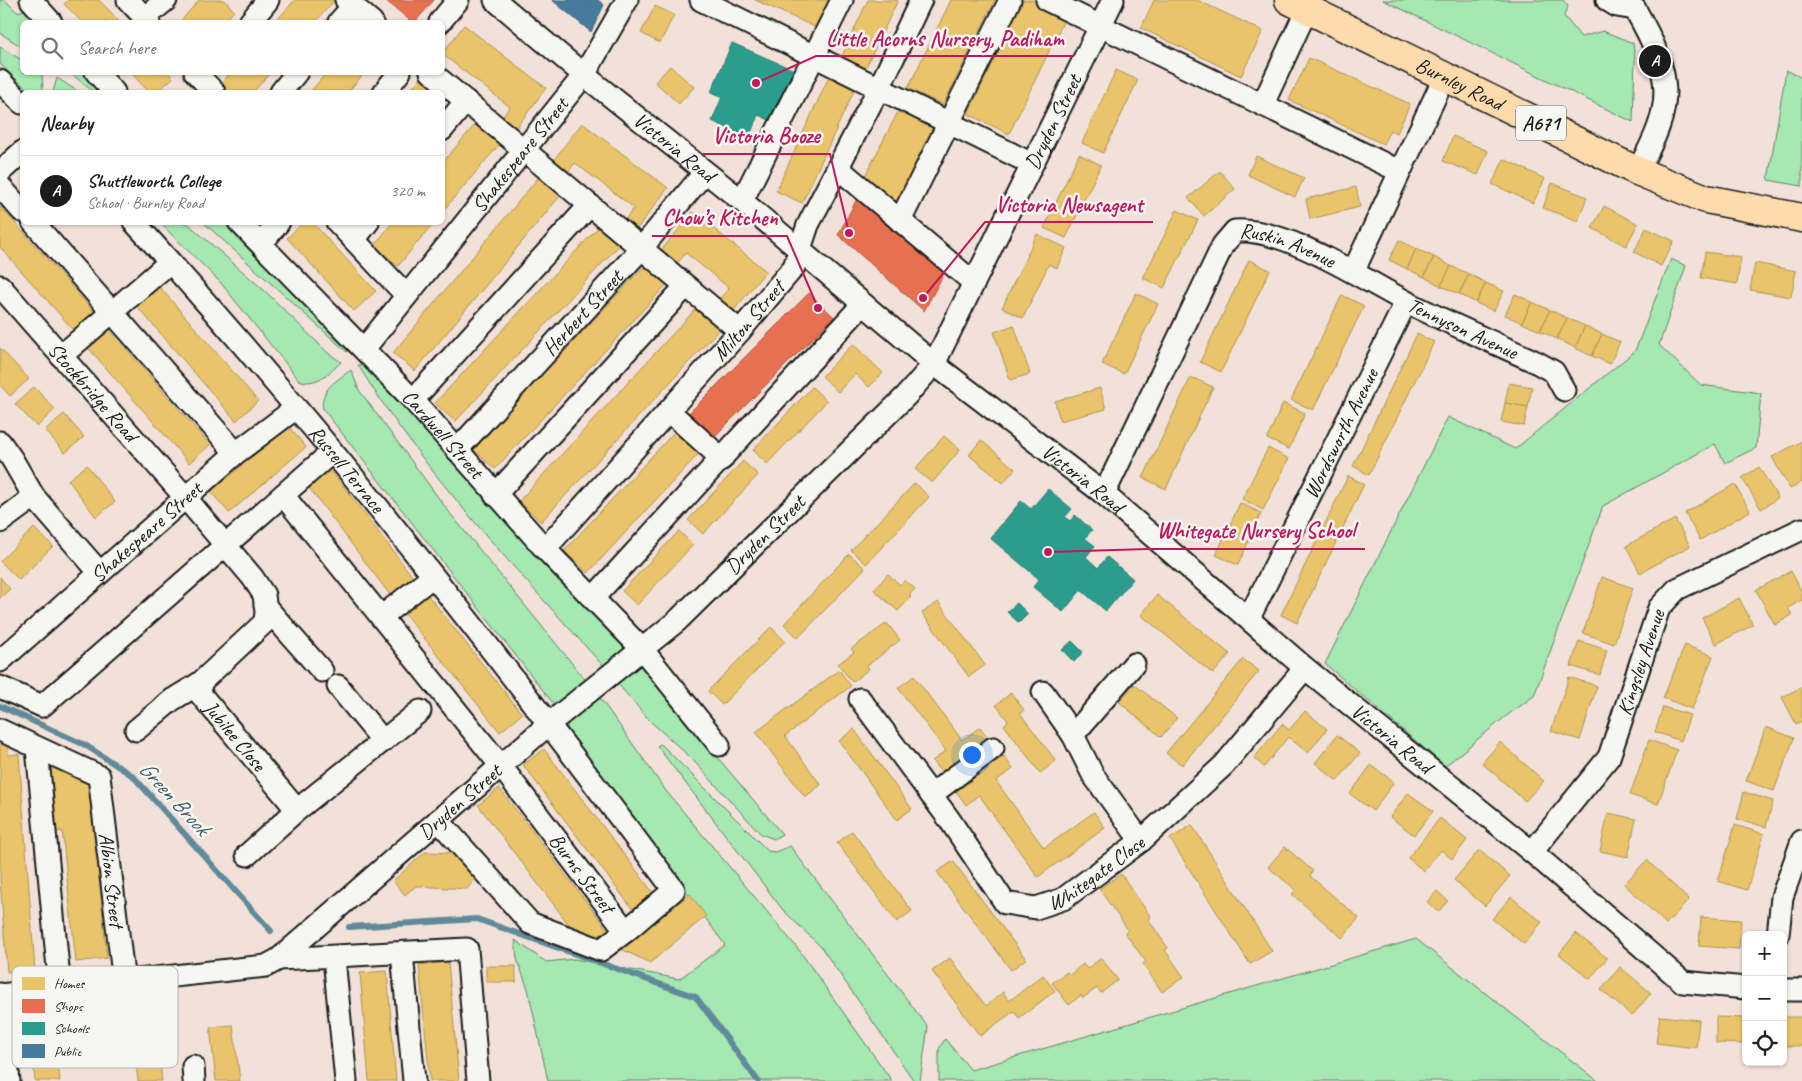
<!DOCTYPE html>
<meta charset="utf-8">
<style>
body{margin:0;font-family:Caveat,sans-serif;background:#f6f6f6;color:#202124}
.controls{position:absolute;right:15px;bottom:15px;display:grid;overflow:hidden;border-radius:8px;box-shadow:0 1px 4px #0004}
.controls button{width:45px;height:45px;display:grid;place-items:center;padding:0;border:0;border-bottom:1px solid #e0e0e0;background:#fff;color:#202124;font:25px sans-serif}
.you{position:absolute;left:971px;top:754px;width:18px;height:18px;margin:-12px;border:4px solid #fff;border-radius:50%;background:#1a73e8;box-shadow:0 0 0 8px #1a73e833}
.badge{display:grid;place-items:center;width:32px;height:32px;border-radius:50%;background:#1c1c1c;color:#fff;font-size:16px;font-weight:700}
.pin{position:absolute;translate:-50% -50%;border:2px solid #fff;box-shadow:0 1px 5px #0006}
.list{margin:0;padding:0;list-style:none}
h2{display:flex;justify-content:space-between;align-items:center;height:65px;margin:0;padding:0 20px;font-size:21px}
h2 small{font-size:16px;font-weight:400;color:#757577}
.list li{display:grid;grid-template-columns:32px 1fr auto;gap:15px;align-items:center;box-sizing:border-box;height:70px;padding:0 20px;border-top:1px solid #e0e0e0}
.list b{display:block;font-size:19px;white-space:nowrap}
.list p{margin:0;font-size:16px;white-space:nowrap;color:#757577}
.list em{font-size:16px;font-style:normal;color:#757577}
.icon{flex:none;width:28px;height:28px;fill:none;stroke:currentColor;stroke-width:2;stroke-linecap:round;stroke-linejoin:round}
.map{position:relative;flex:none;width:1802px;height:1081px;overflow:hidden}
.search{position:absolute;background:#fff;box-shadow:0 1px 4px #0004;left:20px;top:20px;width:425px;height:55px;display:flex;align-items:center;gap:12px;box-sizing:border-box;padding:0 18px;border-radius:8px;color:#757577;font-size:19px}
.panel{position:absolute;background:#fff;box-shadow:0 1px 4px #0004;left:20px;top:90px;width:425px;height:135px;border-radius:8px}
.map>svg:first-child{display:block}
.green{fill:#a5e8b2;stroke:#608267}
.homes{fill:#e9c46a;stroke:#ac9253}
.shops{fill:#e76f51;stroke:#aa5641}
.schools{fill:#2a9d8f;stroke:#26766c}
.public{fill:#457b9d;stroke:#395e76}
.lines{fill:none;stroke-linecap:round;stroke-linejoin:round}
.stream{stroke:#608a9a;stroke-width:6}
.minor-casing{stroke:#1c1c1c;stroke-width:25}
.major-casing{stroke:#1c1c1c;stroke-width:31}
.minor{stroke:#f6f6f2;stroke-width:21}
.major{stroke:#fddbac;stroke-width:28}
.labels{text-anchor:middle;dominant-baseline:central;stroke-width:5;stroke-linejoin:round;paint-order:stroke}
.shield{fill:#f6f6f2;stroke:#5d5d5c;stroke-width:1}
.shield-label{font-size:20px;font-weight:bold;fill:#1c1c1c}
.street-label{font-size:21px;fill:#1c1c1c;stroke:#f6f6f2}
.water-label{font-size:22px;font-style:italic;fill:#445c66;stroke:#f6f6f2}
.key{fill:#f6f6f2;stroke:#b5b5b2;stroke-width:1}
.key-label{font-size:14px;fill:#1c1c1c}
.leader{fill:none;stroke:#c2185b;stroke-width:2}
.callout-dot{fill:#c2185b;stroke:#f6f6f2;stroke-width:2}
.callout-label{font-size:22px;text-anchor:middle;font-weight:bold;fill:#c2185b;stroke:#f6f6f2;stroke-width:5;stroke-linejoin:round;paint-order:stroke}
</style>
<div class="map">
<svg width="1802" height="1081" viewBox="0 0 1802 1081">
<rect width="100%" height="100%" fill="#f2e1d9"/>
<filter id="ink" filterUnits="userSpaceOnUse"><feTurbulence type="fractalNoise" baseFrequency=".02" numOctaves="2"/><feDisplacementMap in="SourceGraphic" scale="10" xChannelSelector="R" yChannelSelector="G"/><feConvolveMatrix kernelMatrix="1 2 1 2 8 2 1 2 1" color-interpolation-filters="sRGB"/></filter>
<g filter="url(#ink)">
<g class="green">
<polygon points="0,0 5,0 17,12 27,9 40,22 22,22 22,47 0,33"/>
<polygon points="1383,0 1563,0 1568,6 1564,16 1581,37 1603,31 1633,43 1635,59 1633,122"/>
<polygon points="0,47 22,60 22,72 42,73 43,92 30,92 0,64"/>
<polygon points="1786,70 1802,78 1802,186 1768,180"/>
<polygon points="70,73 88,73 108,92 94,92"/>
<polygon points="57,78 79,92 53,92"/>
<path d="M 160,223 L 187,223 L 265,291 L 328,353 L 341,362 C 330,373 315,387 299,380 L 220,282 Z"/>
<polygon points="204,223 233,223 351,345 347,352"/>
<polygon points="1671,259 1686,266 1659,345 1701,385 1761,393 1756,448 1725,463 1715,444 1603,506 1534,696 1505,717 1445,766 1325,664 1448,417 1515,449 1635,351"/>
<path d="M 358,365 L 365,365 L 484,490 L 629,651 L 606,669 C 519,572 426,476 358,365 Z"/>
<path d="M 351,370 L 359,390 L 449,512 L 588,683 L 557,705 L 552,702 L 323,409 C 319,390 337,380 351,370 Z"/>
<polygon points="638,663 782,834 774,839 761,834 690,757 650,721 618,684 627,671"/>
<path d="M 600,698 L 666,791 L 799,950 L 892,1081 L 548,1081 L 528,989 L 517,959 L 515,940 L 546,962 L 574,959 L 679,979 L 725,945 L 567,728 C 568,710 586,705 600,698 Z"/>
<polygon points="661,744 768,851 775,852 790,846 928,1027 920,1081 914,1081 821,947 783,910 657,746"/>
<polygon points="1416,939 1598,1081 939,1081 939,1049 945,1039 971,1070"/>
</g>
<g class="homes">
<polygon points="68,0 99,0 120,22 82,22 64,4"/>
<polygon points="199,0 225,0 234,11 224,22 180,22"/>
<polygon points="295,0 335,0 315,22 275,22"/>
<polygon points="755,0 830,0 817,28"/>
<polygon points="868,0 898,0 865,69 841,58"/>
<polygon points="951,0 995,0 943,105 908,88"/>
<polygon points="1023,0 1038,0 1067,14 1009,134 968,114"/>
<polygon points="1154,0 1197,0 1263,31 1241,76 1141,28"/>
<polygon points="655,6 674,15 660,43 641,33"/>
<polygon points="464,25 546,88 514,131 500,120 510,107 442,54"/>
<polygon points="1309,58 1410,104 1397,133 1390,130 1383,144 1289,100"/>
<polygon points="670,66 694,87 679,104 655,82"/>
<polygon points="833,68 859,80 802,203 776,191"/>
<polygon points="1116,70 1138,80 1103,153 1082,143"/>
<polygon points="130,72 168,72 173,78 157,92 149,92"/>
<polygon points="231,72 271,72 253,92 229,92 220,85"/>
<polygon points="327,72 365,72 348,92 310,92"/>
<polygon points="423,75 447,94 442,99 442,92 409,92"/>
<polygon points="903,102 942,122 900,208 863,180"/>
<polygon points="480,119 504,139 442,212 442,163"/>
<polygon points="582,123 668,188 636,230 624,221 634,208 575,163 567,173 552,162"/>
<polygon points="1453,136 1488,151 1478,175 1443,161"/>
<polygon points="1079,154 1101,165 1066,238 1044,228"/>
<polygon points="1256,156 1304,178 1295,197 1248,175"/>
<polygon points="1504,159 1545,179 1533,203 1492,184"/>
<polygon points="1220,171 1235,189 1204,216 1188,198"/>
<polygon points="543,172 565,190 415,371 393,353"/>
<polygon points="1552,183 1587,197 1578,221 1543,208"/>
<polygon points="1356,187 1360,207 1310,219 1306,199"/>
<polygon points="0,206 97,315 76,333 0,247"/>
<polygon points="1604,206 1638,224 1626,246 1592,228"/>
<polygon points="1177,210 1198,220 1164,288 1143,278"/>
<polygon points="693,212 766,271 731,314 717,302 729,288 686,253 675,266 659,253"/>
<polygon points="604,221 624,240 455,422 435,403"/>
<polygon points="304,222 312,222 376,291 354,311 287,238"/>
<polygon points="393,222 434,222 398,266 374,246"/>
<polygon points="1646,228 1674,241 1661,266 1634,252"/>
<polygon points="1037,234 1066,248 1057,268 1049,264 1023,318 1002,308"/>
<polygon points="1399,240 1416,249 1407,269 1389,260"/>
<polygon points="1416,249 1434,257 1424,277 1407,269"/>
<polygon points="1705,252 1741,257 1737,284 1701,278"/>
<polygon points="1434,257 1451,266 1441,286 1424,277"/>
<polygon points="1249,260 1270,270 1221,372 1200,362"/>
<polygon points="649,261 670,281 495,469 473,449"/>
<polygon points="1755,263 1796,271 1791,297 1750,290"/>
<polygon points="1451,266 1469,274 1459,294 1441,286"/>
<polygon points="1469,274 1486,283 1476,303 1459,294"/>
<polygon points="1486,283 1504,291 1494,311 1476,303"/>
<polygon points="158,285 258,401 236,421 135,304"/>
<polygon points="1136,293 1158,304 1124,374 1102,364"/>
<polygon points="1515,294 1532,302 1522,323 1505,315"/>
<polygon points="1342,295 1364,306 1313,410 1291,400"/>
<polygon points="702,302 725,323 541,522 519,501"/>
<polygon points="1532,302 1550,310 1540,331 1522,323"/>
<polygon points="1550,310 1567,318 1557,339 1540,331"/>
<polygon points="1567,318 1585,326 1575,348 1557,339"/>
<polygon points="1014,325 1030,374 1010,380 994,332"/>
<polygon points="106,326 210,445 189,463 85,344"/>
<polygon points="1585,326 1602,334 1592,356 1575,348"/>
<polygon points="1417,334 1434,342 1369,475 1353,466"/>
<polygon points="1602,334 1620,342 1610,364 1592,356"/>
<polygon points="853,344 883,373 869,387 855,374 838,392 822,376"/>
<polygon points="0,348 29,379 10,396 0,385"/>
<polygon points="1191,377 1213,387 1166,489 1143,478"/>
<polygon points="1509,383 1532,387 1528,407 1505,403"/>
<polygon points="34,387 55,409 37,427 15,404"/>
<polygon points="812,387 827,401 767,464 753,450"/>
<polygon points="1100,388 1106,409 1060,421 1055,401"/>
<polygon points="1283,403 1305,413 1289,449 1267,439"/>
<polygon points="1505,403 1528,407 1524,426 1501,422"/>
<polygon points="64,414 84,437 65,453 45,430"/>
<polygon points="288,426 306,447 229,513 211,492"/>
<polygon points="679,427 703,449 588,573 564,551"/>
<polygon points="944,436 960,450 932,483 915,469"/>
<polygon points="981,440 1015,469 1003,483 969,455"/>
<polygon points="1802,441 1802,482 1790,489 1772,457"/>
<polygon points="1268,448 1289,459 1263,510 1242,499"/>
<polygon points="743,461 758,475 703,534 688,520"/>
<polygon points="326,464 416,581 393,599 304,481"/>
<polygon points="87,465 115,502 96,517 68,480"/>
<polygon points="1759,467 1778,498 1761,509 1742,478"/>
<polygon points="1348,476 1364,484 1297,623 1281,615"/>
<polygon points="915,483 929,497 866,564 851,550"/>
<polygon points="1735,484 1750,511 1700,540 1685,513"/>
<polygon points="1240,503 1261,513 1238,565 1216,555"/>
<polygon points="1675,519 1690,546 1640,573 1626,546"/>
<polygon points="34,528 53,546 19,580 0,561"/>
<polygon points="679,531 693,545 637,605 622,591"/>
<polygon points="849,554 865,568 798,638 784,624"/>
<polygon points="1791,571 1802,592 1802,600 1788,608 1792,615 1775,625 1756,590"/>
<polygon points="888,574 900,585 905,580 915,589 909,595 911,597 898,611 874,590"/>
<polygon points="0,577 10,589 0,598"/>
<polygon points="1602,577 1633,588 1614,644 1583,633"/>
<polygon points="427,594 522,714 500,732 404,613"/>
<polygon points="1157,595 1230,654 1213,674 1141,615"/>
<polygon points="1739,598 1753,625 1716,644 1702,618"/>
<polygon points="938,602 985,665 969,677 922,613"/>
<polygon points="887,623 900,640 867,666 869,669 852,682 838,664 854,652 851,649"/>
<polygon points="771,627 785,641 722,705 708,691"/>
<polygon points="1579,641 1607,650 1600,675 1571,666"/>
<polygon points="1685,645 1713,656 1692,709 1663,698"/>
<polygon points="1243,659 1259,671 1182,765 1166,753"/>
<polygon points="839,670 851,686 785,736 821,785 805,797 756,732"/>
<polygon points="914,676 962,740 980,727 990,740 943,775 932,761 946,751 898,688"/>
<polygon points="1569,677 1597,686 1580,740 1551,731"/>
<polygon points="1134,684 1177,718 1161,737 1119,702"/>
<polygon points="1802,687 1802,721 1796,724 1782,697"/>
<polygon points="1011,693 1024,710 1020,713 1056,761 1040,773 1004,725 1008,721 996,705"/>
<polygon points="1663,707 1690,715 1681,741 1655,732"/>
<polygon points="1305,711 1327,729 1308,753 1288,737 1264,767 1254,758 1282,724 1289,730"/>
<polygon points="1766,727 1794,738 1774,791 1746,781"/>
<polygon points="854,729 912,809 897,820 839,741"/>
<polygon points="1337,735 1360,753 1337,781 1315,763"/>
<polygon points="0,738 7,738 8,755 19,754 35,970 7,972 0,880"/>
<polygon points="1649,740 1677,750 1658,804 1630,795"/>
<polygon points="1500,742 1544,781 1525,801 1482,763"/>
<polygon points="544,749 655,895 634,911 523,765"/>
<polygon points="1004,756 1013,769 996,781 1044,848 1094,812 1105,828 1038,877 979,795 966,805 956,791"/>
<polygon points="42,758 89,777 107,958 76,962 62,831 53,832"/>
<polygon points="1371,765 1394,782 1373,811 1350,794"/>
<polygon points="499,788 608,930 592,941 576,934 478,805"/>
<polygon points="1744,792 1773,801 1766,827 1737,819"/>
<polygon points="1408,793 1433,811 1414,835 1390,817"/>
<polygon points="1608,813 1636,819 1628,857 1600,851"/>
<polygon points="1440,818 1467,840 1452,859 1441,850 1424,871 1408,858"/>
<polygon points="1192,825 1272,951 1250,964 1170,839"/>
<polygon points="1735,825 1764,834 1747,890 1718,881"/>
<polygon points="852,831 912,911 897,922 837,843"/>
<polygon points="1285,847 1313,871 1310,876 1359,918 1342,938 1292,894 1296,890 1268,867"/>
<polygon points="1479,850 1510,876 1485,906 1454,880"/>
<polygon points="425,852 456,853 477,877 467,889 416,886 405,895 393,881"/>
<polygon points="1647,860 1689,900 1666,924 1624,884"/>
<polygon points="953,861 1026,959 1011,970 937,872"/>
<polygon points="1121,874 1151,917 1148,919 1168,948 1165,950 1184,977 1162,992 1143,964 1146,962 1125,933 1128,930 1099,889"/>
<polygon points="1437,891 1448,901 1438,912 1427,902"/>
<polygon points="690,894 706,916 650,963 621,949"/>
<polygon points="1511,897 1542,922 1524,944 1492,919"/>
<polygon points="1701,917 1741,920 1739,949 1699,946"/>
<polygon points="1576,933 1607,958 1590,979 1559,954"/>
<polygon points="950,958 986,1006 1003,992 1009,1001 1043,975 1055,991 1019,1018 1014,1011 980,1036 932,971"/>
<polygon points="1101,958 1118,980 1101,993 1097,988 1083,998 1081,995 1069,1005 1052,983 1067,972 1070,975 1083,964 1087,969"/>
<polygon points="448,962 459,1081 430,1081 419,965"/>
<rect x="486" y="966" width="30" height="16"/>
<polygon points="1620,967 1651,993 1632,1016 1601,990"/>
<polygon points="387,971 396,1081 369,1081 360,973"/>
<polygon points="1660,1016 1699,1020 1696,1048 1656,1043"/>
<polygon points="1716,1017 1746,1018 1746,1044 1716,1043"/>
<rect x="1783" y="1017" width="19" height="29"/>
<polygon points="233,1025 240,1081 216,1081 210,1027"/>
<polygon points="157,1033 162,1081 138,1081 133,1035"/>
<polygon points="56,1044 60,1081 35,1081 32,1047"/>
</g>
<g class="shops">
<polygon points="385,0 434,0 415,22 412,22"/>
<polygon points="861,191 948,266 924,311 838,235"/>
<polygon points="809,293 834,317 710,441 685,417"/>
</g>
<g class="schools">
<polygon points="732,43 801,73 779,124 758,115 749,138 712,121 722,97 711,92"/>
<polygon points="1048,489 1072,509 1065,517 1070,521 1075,515 1092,530 1085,538 1095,546 1086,557 1098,568 1107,557 1133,579 1106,611 1081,590 1063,612 1033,587 1039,579 990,538 1021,501 1031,509"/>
<polygon points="1017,603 1028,614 1019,623 1007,612"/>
<polygon points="1072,641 1083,652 1074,662 1062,650"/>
</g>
<polygon class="public" points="552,0 598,0 604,5 591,32"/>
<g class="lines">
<g class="stream">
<polyline points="0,706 85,745 133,776 271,931"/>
<polyline points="349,927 477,919 696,997 758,1081"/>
</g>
<g class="minor-casing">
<g id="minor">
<polyline points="31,0 51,22"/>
<polyline points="128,0 149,22"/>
<polyline points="346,0 372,22"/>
<path id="s1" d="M 495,0 L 584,75 L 742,201 L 934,364 L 1104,494 L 1305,668 L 1532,852 L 1683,982 L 1746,988"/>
<polyline points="701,0 1032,164"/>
<polyline points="1047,0 1399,171"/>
<path d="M 1607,0 L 1617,6 L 1635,9 C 1673,76 1676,104 1637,171"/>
<polyline points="144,18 166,0"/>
<polyline points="250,22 268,0"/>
<polyline points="339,22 353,6"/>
<polyline points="440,22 458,0"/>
<polyline points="96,72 114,92"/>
<polyline points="195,72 214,92"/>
<polyline points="431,72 740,331"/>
<polyline points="0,81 22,103"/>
<polyline points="281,92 297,72"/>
<polyline points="384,92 400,72"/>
<polyline points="1263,104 1307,9"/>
<polyline points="442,130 466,101"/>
<polyline points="838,168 974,283"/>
<polyline points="0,172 22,152"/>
<polyline points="0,186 22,211"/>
<polyline points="742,201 842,0"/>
<polyline points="900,221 1010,0"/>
<polyline points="33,222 236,453"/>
<path id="s2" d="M 134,222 C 327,434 503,661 674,890 L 626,931 L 501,766 L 283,495"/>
<path id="s3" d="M 239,222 L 413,400 L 545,549 L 642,649 L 719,745"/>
<polyline points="337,222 406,295"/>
<polyline points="354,240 368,222"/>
<polyline points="261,244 279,222"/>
<polyline points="1353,272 1445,76"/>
<path id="s4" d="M 0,286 L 185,497 L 253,578 L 264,595 L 266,611 L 265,622 L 200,683 L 201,695 L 297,810 L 420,711"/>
<path id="s5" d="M 364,349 L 584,75 L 627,0"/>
<polyline points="61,356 170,262"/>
<polyline points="413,400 590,205"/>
<polyline points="669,411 722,459"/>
<polyline points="0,442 12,459 34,497 100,573"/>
<path id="s6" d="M 457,450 L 641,249 L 705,172"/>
<path id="s7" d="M 1104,494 L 1223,245 L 1235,231 C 1284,227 1361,278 1405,301 C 1448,323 1493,342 1536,362 L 1554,372 L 1564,390"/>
<polyline points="495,495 686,286"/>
<polyline points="0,522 34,497"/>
<path id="s8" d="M 545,549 L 740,331 L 794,267 L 808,225 L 879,88 L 921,0"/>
<polyline points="593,598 863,304"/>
<polyline points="265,606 322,671"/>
<polyline points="381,617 432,577"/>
<path id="s9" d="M 1249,618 L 1406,302"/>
<path id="s10" d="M 0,661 L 236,453 L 296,408"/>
<polyline points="1134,664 1073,735 1093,775 1141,841"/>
<polyline points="338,686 383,741"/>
<polyline points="0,687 42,706 332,452"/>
<polyline points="1043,692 1073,735"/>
<path id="s11" d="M 860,699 L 949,819 L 1005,903 L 1036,908 L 1063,899 L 1141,841 L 1224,765 L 1305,668"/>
<path id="s12" d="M 0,730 L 99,776 L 124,983"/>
<polyline points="136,730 172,700 200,683"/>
<polyline points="37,748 60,989"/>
<polyline points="931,795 993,748"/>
<polyline points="438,820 530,923 601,950 626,931"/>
<path id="s13" d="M 1532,852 L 1609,757 L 1659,608 L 1677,589 L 1802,529"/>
<polyline points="247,855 297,810"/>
<polyline points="1778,935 1782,897 1802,841"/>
<polyline points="402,953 414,1081"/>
<polyline points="334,958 346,1081"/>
<polyline points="279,959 467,949 478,1081"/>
<polyline points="1783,990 1802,990"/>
<polyline points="0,994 9,1081"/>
<path id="s14" d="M 0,995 L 266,966 L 279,959 L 550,723 L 677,621 L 906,396 L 934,364 L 1113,0"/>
<polyline points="193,1066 194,1081"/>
</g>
</g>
<g class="major-casing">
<g id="major">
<path id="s15" d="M 1289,0 L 1637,171 L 1706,199 L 1802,218"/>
</g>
</g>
<use href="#minor" class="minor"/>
<use href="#major" class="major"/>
</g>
</g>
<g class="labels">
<rect class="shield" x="1516" y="105.5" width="50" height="35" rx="4"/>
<g class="shield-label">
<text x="1541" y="123">A671</text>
</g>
<g class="street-label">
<text stroke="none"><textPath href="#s15" startOffset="190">Burnley Road</textPath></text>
<text stroke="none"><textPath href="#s14" startOffset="1438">Dryden Street</textPath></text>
<text stroke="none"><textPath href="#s1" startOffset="232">Victoria Road</textPath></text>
<text stroke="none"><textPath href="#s5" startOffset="249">Shakespeare Street</textPath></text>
<text stroke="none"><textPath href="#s7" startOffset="349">Ruskin Avenue</textPath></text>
<text stroke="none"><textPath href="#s6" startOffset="186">Herbert Street</textPath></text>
<text stroke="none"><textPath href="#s8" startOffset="306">Milton Street</textPath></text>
<text stroke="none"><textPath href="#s7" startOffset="544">Tennyson Avenue</textPath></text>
<text stroke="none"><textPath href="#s4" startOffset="141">Stockbridge Road</textPath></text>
<text stroke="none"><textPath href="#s9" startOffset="206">Wordsworth Avenue</textPath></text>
<text stroke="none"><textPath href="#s3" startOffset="294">Cardwell Street</textPath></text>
<text stroke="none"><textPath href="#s2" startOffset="326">Russell Terrace</textPath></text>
<text stroke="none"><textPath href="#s1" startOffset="758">Victoria Road</textPath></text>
<text stroke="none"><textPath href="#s10" startOffset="195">Shakespeare Street</textPath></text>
<text stroke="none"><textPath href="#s14" startOffset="928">Dryden Street</textPath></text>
<text stroke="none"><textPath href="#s13" startOffset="222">Kingsley Avenue</textPath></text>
<text stroke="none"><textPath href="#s4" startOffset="588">Jubilee Close</textPath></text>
<text stroke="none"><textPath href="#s1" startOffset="1162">Victoria Road</textPath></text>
<text stroke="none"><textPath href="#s14" startOffset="522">Dryden Street</textPath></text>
<text stroke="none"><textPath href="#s11" startOffset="352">Whitegate Close</textPath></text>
<text transform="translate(582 873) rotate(53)">Burns Street</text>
<text stroke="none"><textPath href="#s12" startOffset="214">Albion Street</textPath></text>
</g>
<g class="water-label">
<text transform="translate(174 798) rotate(47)">Green Brook</text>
</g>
</g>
<rect x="12" y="966" width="166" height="102" rx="8" class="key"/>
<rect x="22" y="977" width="23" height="13" fill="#e9c46a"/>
<rect x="22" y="999" width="23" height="14" fill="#e76f51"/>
<rect x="22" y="1022" width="23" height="13" fill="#2a9d8f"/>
<rect x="22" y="1044" width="23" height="14" fill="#457b9d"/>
<g class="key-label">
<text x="54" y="988">Homes</text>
<text x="54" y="1011">Shops</text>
<text x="54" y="1033">Schools</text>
<text x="54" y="1056">Public</text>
</g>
<path class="leader" d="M756 83L816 56H1074M849 233L830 154H703M923 298L985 222H1153M818 308L787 236H652M1048 552L1148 549H1365"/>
<g class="callout-dot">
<circle cx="756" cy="83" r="5"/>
<circle cx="849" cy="233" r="5"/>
<circle cx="923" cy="298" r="5"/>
<circle cx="818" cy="308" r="5"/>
<circle cx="1048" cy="552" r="5"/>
</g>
<g class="callout-label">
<text x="945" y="46">Little Acorns Nursery, Padiham</text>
<text x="766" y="143">Victoria Booze</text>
<text x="1069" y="212">Victoria Newsagent</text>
<text x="720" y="225">Chow’s Kitchen</text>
<text x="1256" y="538">Whitegate Nursery School</text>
</g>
</svg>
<div class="controls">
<button>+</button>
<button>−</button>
<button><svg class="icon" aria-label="locate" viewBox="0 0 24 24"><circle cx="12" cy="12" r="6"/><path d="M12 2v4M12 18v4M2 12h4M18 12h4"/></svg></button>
</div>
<div class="you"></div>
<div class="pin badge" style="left:1655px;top:61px">A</div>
<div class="search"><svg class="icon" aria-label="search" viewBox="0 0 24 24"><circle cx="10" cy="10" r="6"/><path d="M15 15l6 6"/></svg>Search here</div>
<section class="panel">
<h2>Nearby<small></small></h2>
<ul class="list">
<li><span class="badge">A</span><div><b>Shuttleworth College</b><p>School · Burnley Road</p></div><em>320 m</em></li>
</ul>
</section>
</div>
